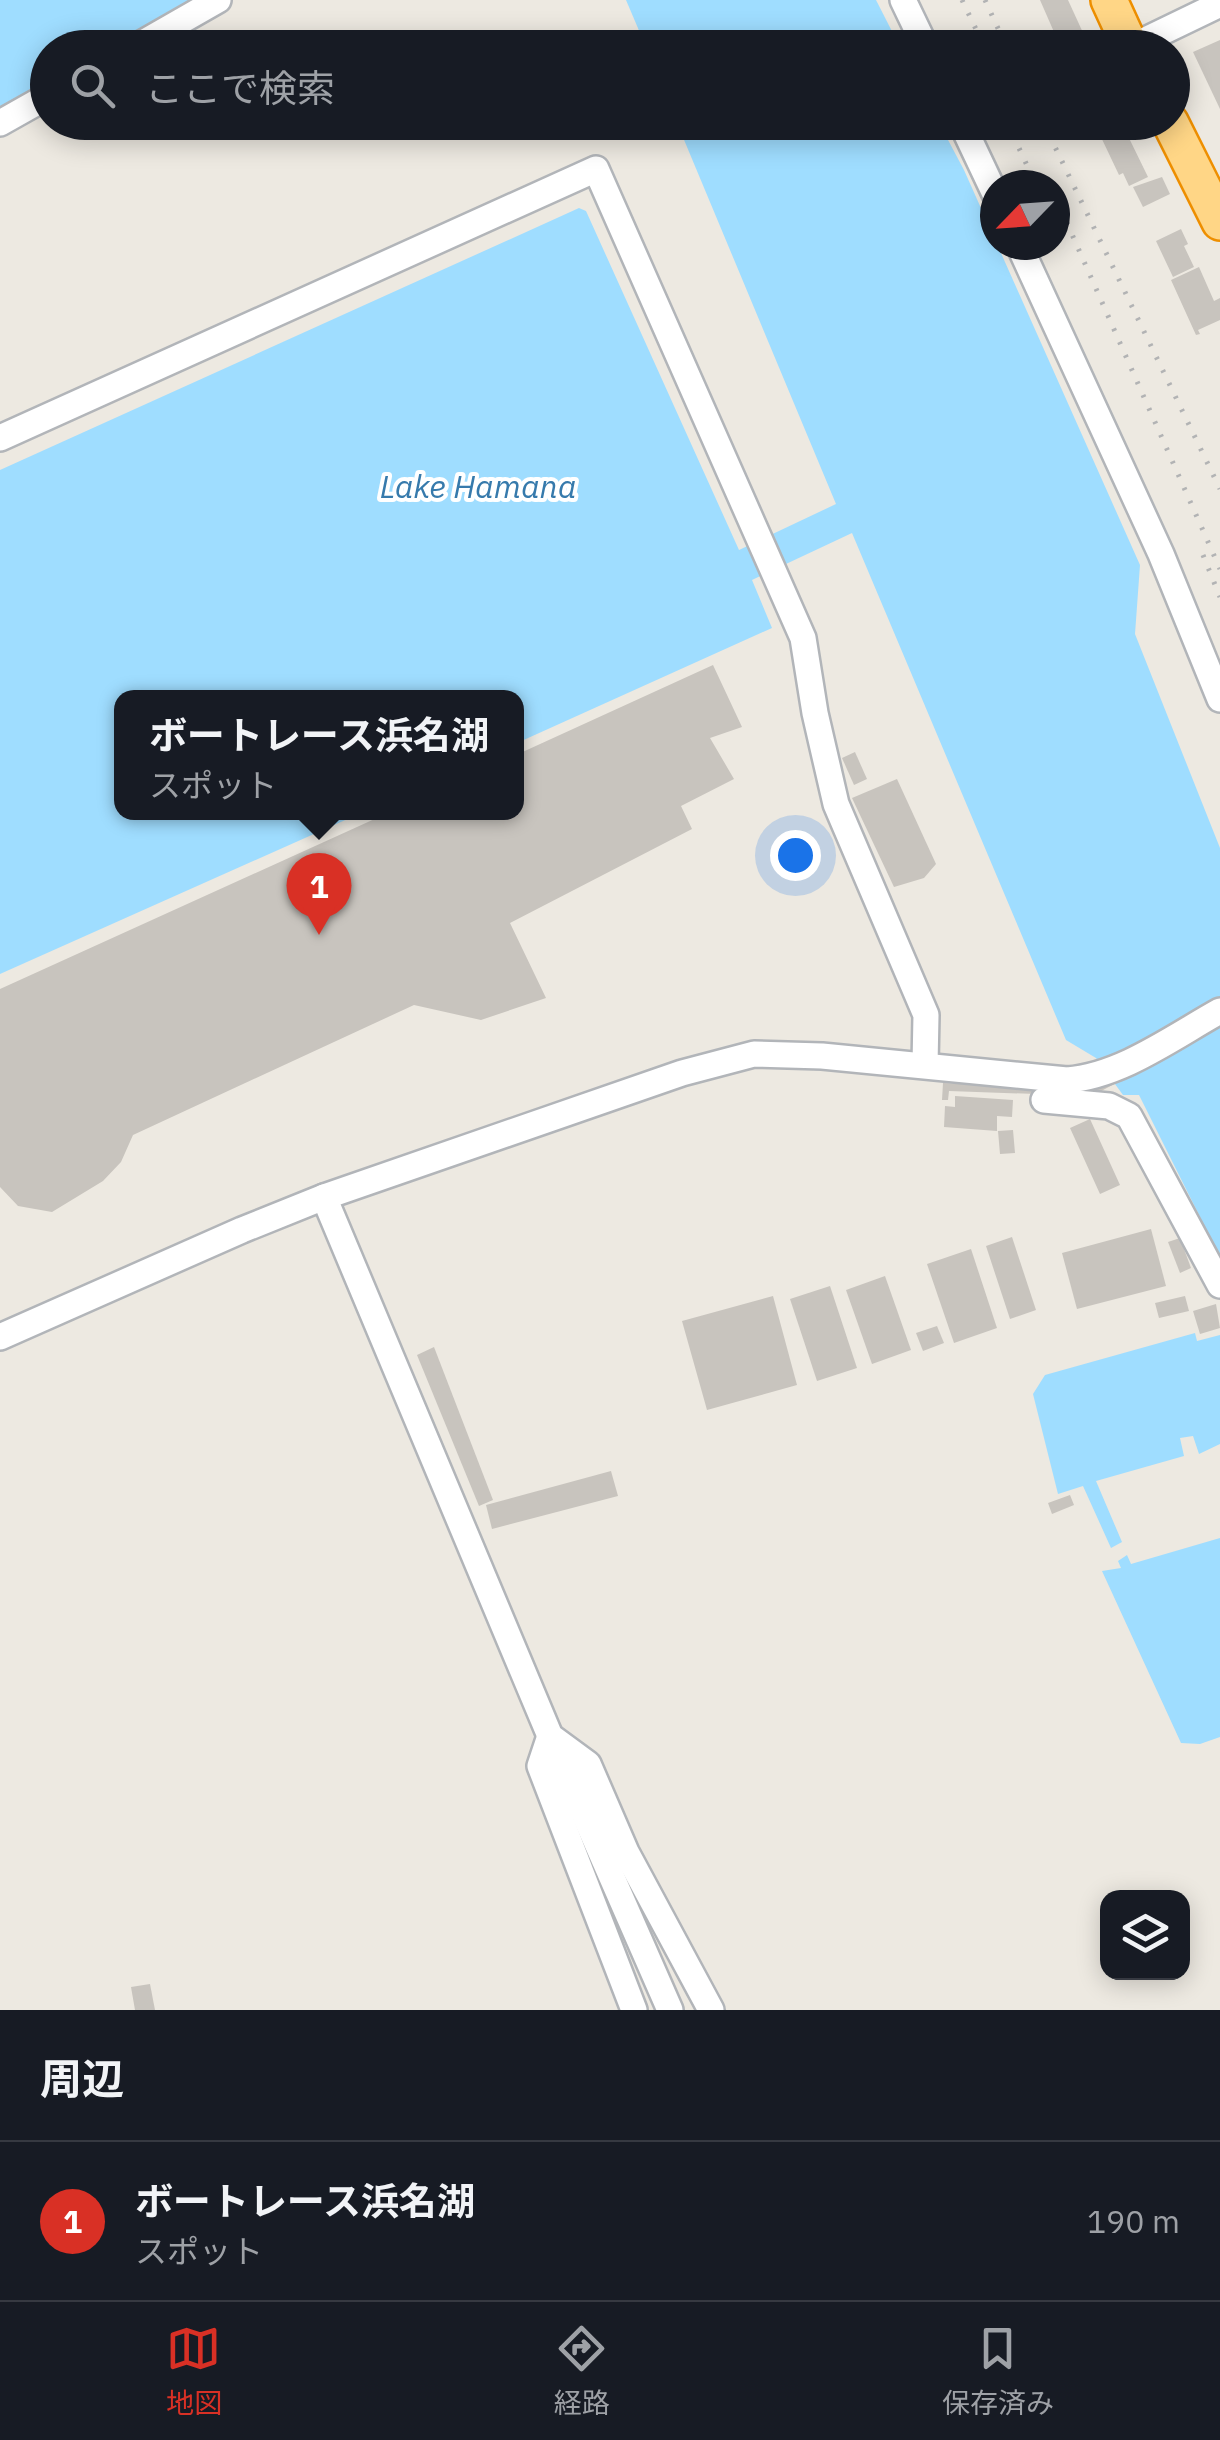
<!DOCTYPE html>
<html lang="ja">
<meta charset="utf-8">
<style>
body{margin:0;font-family:"IBM Plex Sans","Noto Sans JP",sans-serif;background:#20242c;color:#f1f3f6}
.controls{position:absolute;right:30px;bottom:30px;display:grid;overflow:hidden;border-radius:20px;box-shadow:0 5px 25px #0003}
.controls button{width:90px;height:90px;display:grid;place-items:center;padding:0;border:0;border-bottom:2px solid #363941;background:#171b24;color:#f1f3f6;font:50px sans-serif}
.compass{position:absolute;left:980px;top:170px;width:90px;height:90px;border-radius:50%;background:#171b24;box-shadow:0 5px 25px #0003;rotate:245deg}
.you{position:absolute;left:795px;top:855px;width:35px;height:35px;margin:-25px;border:8px solid #fff;border-radius:50%;background:#1a73e8;box-shadow:0 0 0 15px #1a73e833}
.badge{display:grid;place-items:center;width:65px;height:65px;border-radius:50%;background:#d93025;color:#fff;font-size:32px;font-weight:700}
.pin{position:absolute;translate:-50% -82px;filter:drop-shadow(0 2px 5px #0008)}
.pin::after{content:'';position:absolute;top:52px;width:35px;height:30px;background:inherit;clip-path:polygon(0 0,100% 0,50% 100%)}
.popup{position:absolute;left:114px;top:690px;width:410px;height:130px;box-sizing:border-box;display:grid;place-content:center;border-radius:20px;background:#171b24;filter:drop-shadow(0 2px 8px #0005);font-size:32px;white-space:nowrap;color:#9ea1a6}
.popup b{font-size:38px;color:#f1f3f6}
.popup::after{content:'';position:absolute;left:50%;top:100%;margin-left:-20px;border:20px solid transparent;border-top-color:#171b24}
.list{margin:0;padding:0;list-style:none}
h2{display:flex;justify-content:space-between;align-items:center;height:130px;margin:0;padding:0 40px;font-size:42px}
h2 small{font-size:32px;font-weight:400;color:#9ea1a6}
.list li{display:grid;grid-template-columns:65px 1fr auto;gap:30px;align-items:center;box-sizing:border-box;height:160px;padding:0 40px;border-top:2px solid #363941}
.list b{display:block;font-size:38px;white-space:nowrap}
.list p{margin:0;font-size:32px;white-space:nowrap;color:#9ea1a6}
.list em{font-size:32px;font-style:normal;color:#9ea1a6}
.icon{flex:none;width:55px;height:55px;fill:none;stroke:currentColor;stroke-width:2;stroke-linecap:round;stroke-linejoin:round}
.map{position:relative;flex:none;width:1220px;height:2010px;overflow:hidden}
.search{position:absolute;background:#171b24;box-shadow:0 5px 25px #0003;left:30px;right:30px;top:30px;height:110px;display:flex;align-items:center;gap:25px;box-sizing:border-box;padding:0 35px;border-radius:55px;color:#9ea1a6;font-size:38px}
.sheet{height:290px;background:#171b24}
nav{display:flex;justify-content:space-around;align-items:center;box-sizing:border-box;height:140px;border-top:2px solid #363941;background:#171b24;font-size:28px;color:#9ea1a6}
nav a{display:grid;justify-items:center;gap:5px}
nav .on{color:#d93025}
.map>svg:first-child{display:block}
.water{fill:#9fddff}
.building{fill:#c8c4be}
.lines{fill:none;stroke-linecap:round;stroke-linejoin:round}
.minor-casing{stroke:#b2b5b9;stroke-width:30}
.highway-casing{stroke:#ee8f00;stroke-width:40}
.minor{stroke:#fff;stroke-width:25}
.highway{stroke:#ffd686;stroke-width:35}
.rail{stroke:#b2b3b4;stroke-width:5;stroke-dasharray:2.5 12;stroke-linecap:butt}
.labels{text-anchor:middle;dominant-baseline:central;stroke-width:8;stroke-linejoin:round;paint-order:stroke}
.water-label{font-size:32px;font-style:italic;fill:#367aac;stroke:#fff}
</style>
<div class="map">
<svg width="1220" height="2010" viewBox="0 0 1220 2010">
<rect width="100%" height="100%" fill="#ede9e1"/>
<g class="water">
<polygon points="0,0 195,0 111,47 48,48 47,83 0,109"/>
<polygon points="626,0 876,0 900,47 646,47"/>
<polygon points="677,123 939,123 964,170 1140,565 1135,634 1220,848 1220,1257 1139,1095 1123,1095 1096,1058 1066,1040 852,533 752,580 772,628 517,743 516,698 121,698 121,812 361,813 0,974 0,470 579,208 586,211 739,550 836,504"/>
<polygon points="1195,1333 1197,1341 1220,1335 1220,1444 1199,1454 1193,1436 1180,1438 1184,1456 1096,1481 1122,1542 1111,1548 1083,1486 1058,1494 1033,1394 1045,1375"/>
<polygon points="1220,1538 1220,1737 1200,1744 1181,1743 1102,1571 1121,1568 1118,1561 1127,1555 1131,1564"/>
</g>
<g class="building">
<polygon points="1040,0 1068,0 1090,48 1061,48"/>
<polygon points="1220,40 1220,109 1193,52"/>
<polygon points="1119,126 1124,137 1128,136 1148,177 1129,186 1123,173 1119,175 1100,135"/>
<polygon points="1162,177 1170,194 1143,207 1133,187"/>
<polygon points="1181,229 1188,244 1184,246 1194,267 1173,277 1156,241"/>
<polygon points="1199,267 1214,301 1220,298 1220,320 1198,330 1200,334 1196,335 1171,280"/>
<polygon points="713,665 742,727 710,738 734,779 681,806 692,829 510,923 546,998 481,1020 414,1005 133,1135 121,1162 103,1181 52,1212 18,1206 0,1187 0,989 390,812 516,812 516,755"/>
<polygon points="855,752 867,779 854,785 842,758"/>
<polygon points="897,779 936,864 924,878 894,887 852,798"/>
<polygon points="1220,1020 1220,1027 1092,1096 949,1091 948,1100 942,1100 943,1083 1091,1088"/>
<polygon points="955,1096 1013,1100 1012,1117 997,1116 997,1131 944,1127 945,1106 955,1107"/>
<polygon points="1090,1119 1120,1185 1100,1194 1070,1128"/>
<polygon points="1013,1130 1015,1153 1000,1154 998,1131"/>
<polygon points="1151,1229 1166,1286 1077,1309 1062,1253"/>
<polygon points="1012,1237 1036,1310 1010,1319 986,1246"/>
<polygon points="1180,1238 1191,1268 1180,1273 1168,1242"/>
<polygon points="971,1249 997,1328 954,1343 927,1264"/>
<polygon points="885,1276 911,1350 872,1364 846,1290"/>
<polygon points="830,1286 857,1368 817,1381 790,1299"/>
<polygon points="773,1296 797,1385 707,1410 682,1321"/>
<polygon points="1185,1296 1189,1311 1159,1318 1155,1303"/>
<polygon points="1216,1304 1220,1328 1200,1334 1193,1311"/>
<polygon points="937,1326 944,1343 923,1351 916,1333"/>
<polygon points="434,1347 493,1500 479,1506 417,1355"/>
<polygon points="611,1471 618,1496 492,1529 486,1505"/>
<polygon points="1070,1495 1074,1505 1052,1514 1048,1503"/>
<polygon points="150,1984 155,2010 135,2010 131,1987"/>
</g>
<g class="lines">
<g class="minor-casing">
<g id="minor">
<polyline points="903,0 926,48"/>
<polyline points="1131,47 1220,4"/>
<polyline points="134,48 218,0"/>
<polyline points="961,122 995,194"/>
<polyline points="0,123 48,96"/>
<polyline points="1019,245 1161,554 1220,699"/>
<polyline points="0,438 596,169 803,638 815,713 836,804 926,1015 925,1065"/>
<polyline points="1044,1100 1109,1106 1129,1116 1220,1285"/>
<polyline points="324,1197 550,1736 670,2010"/>
<path d="M 0,1337 L 242,1230 L 324,1197 L 682,1073 L 754,1054 L 822,1056 L 1067,1080 C 1121,1076 1173,1037 1220,1011"/>
<polyline points="550,1736 540,1766 634,2010"/>
<polyline points="554,1739 588,1764 626,1852 711,2010"/>
</g>
</g>
<g class="highway-casing">
<g id="highway">
<polyline points="1109,0 1131,48"/>
<polyline points="1170,122 1220,222"/>
</g>
</g>
<use href="#minor" class="minor"/>
<use href="#highway" class="highway"/>
<g class="rail">
<polyline points="962,0 985,48"/>
<polyline points="985,0 1007,48"/>
<polyline points="1007,122 1036,185"/>
<polyline points="1043,122 1220,489"/>
<polyline points="1055,196 1220,569"/>
<polyline points="1203,555 1220,597"/>
</g>
</g>
<g class="labels">
<g class="water-label">
<text x="478" y="486">Lake Hamana</text>
</g>
</g>
</svg>
<div class="controls">
<button><svg class="icon" aria-label="layers" viewBox="0 0 24 24"><path d="M12 4l9 5-9 5-9-5zM3 14l9 5 9-5"/></svg></button>
</div>
<svg class="compass" viewBox="-18 -18 36 36"><path d="M0-13l5 13h-10z" fill="#e53935"/><path d="M0 13l5-13h-10z" fill="#9ea1a6"/></svg>
<div class="you"></div>
<div class="pin badge" style="left:319px;top:935px">1</div>
<div class="popup"><b>ボートレース浜名湖</b>スポット</div>
<div class="search"><svg class="icon" aria-label="search" viewBox="0 0 24 24"><circle cx="10" cy="10" r="6"/><path d="M15 15l6 6"/></svg>ここで検索</div>
</div>
<section class="sheet">
<h2>周辺<small></small></h2>
<ul class="list">
<li><span class="badge">1</span><div><b>ボートレース浜名湖</b><p>スポット</p></div><em>190 m</em></li>
</ul>
</section>
<nav>
<a class="on"><svg class="icon" aria-label="map" viewBox="0 0 24 24"><path d="M3 6l6-2 6 2 6-2v14l-6 2-6-2-6 2zM9 4v14M15 6v14"/></svg>地図</a>
<a><svg class="icon" aria-label="directions" viewBox="0 0 24 24"><path d="M12 3l9 9-9 9-9-9zM9 14v-3h6M13 9l2 2-2 2"/></svg>経路</a>
<a><svg class="icon" aria-label="saved" viewBox="0 0 24 24"><path d="M7 4h10v16l-5-4-5 4z"/></svg>保存済み</a>
</nav>
